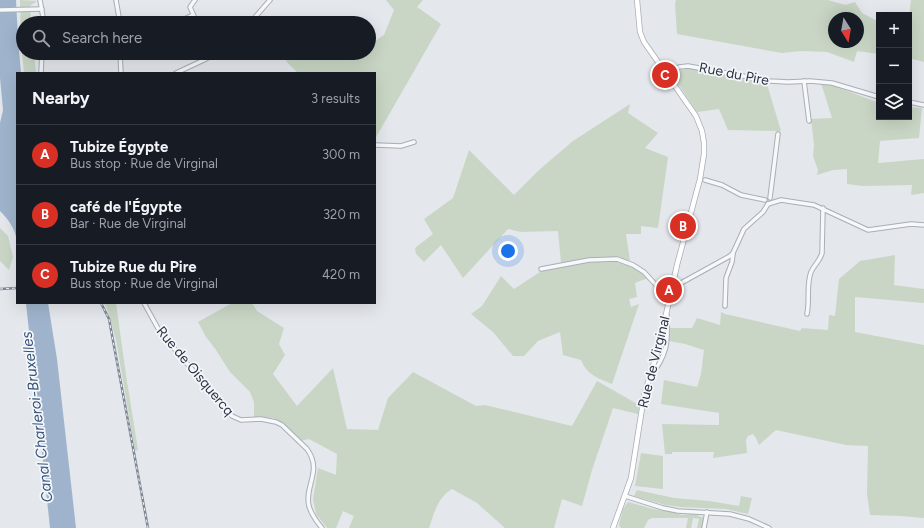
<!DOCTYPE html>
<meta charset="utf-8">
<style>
body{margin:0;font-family:Figtree,sans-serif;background:#242831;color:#f1f3f6}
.controls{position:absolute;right:12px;top:12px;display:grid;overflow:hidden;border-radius:0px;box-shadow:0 4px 16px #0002}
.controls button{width:36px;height:36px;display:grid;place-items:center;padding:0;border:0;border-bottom:1px solid #363941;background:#171b24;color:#f1f3f6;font:20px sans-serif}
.compass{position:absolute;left:828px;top:12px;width:36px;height:36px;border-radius:50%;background:#171b24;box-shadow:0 4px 16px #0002;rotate:169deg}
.you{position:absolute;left:508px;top:251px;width:14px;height:14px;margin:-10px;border:3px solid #fff;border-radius:50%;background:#1a73e8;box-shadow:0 0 0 6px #1a73e833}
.badge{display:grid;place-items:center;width:26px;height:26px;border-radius:50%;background:#d93025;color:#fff;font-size:13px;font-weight:700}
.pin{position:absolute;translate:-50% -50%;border:2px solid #fff;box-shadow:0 1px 4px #0006}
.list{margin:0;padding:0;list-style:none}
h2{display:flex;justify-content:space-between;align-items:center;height:52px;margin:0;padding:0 16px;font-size:17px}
h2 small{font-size:13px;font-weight:400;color:#9ea1a6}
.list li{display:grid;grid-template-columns:26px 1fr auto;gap:12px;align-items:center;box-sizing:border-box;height:60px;padding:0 16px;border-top:1px solid #363941}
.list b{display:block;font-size:15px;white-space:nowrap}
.list p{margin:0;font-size:13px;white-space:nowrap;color:#9ea1a6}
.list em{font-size:13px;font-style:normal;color:#9ea1a6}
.icon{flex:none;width:22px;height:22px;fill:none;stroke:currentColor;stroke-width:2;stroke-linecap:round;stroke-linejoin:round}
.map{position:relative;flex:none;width:924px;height:528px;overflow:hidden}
.search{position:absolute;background:#171b24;box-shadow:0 4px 16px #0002;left:16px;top:16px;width:360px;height:44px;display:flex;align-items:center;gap:10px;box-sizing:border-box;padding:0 14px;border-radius:22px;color:#9ea1a6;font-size:15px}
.panel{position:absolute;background:#171b24;box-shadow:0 4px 16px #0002;left:16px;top:72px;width:360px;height:232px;border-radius:0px}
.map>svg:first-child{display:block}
.green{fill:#c9d6c5;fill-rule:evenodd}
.water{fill:#9fb4cc}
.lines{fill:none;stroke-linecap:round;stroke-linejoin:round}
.street-casing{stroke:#a9aeb7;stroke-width:5.5}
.secondary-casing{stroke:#a9aeb7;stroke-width:6}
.street{stroke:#f7f8fa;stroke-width:3.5}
.secondary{stroke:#fff;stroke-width:4.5}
.rail-casing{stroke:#7d8696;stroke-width:2.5}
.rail{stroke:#f4f6f9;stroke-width:1;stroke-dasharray:3;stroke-linecap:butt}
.labels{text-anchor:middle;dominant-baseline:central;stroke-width:3.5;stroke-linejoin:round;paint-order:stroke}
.street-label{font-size:14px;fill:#2b3445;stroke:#f4f6f9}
.water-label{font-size:15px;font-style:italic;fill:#34527a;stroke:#f4f6f9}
</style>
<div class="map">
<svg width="924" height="528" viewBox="0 0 924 528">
<rect width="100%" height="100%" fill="#e4e7ec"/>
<g class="green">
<polygon points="20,0 37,1 30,6 31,23 23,23 23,53 34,53 36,73 24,73 21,44"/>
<polygon points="386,0 423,0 417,7 441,24 375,139 375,73 298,73 286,61 293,53 354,53 355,55 358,53 369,53 369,45 384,35 394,10"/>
<path d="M 676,0 L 828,0 L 845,5 L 855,2 L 862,13 L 879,22 L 879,54 L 857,51 L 854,62 L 827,52 L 801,51 L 782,53 L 677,34 L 675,4 ZM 834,18 L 858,18 L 858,42 L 834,42 Z"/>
<polygon points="911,0 924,0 924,62 909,58 909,15"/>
<polygon points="689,68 767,84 781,131 728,130 719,109 697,112 671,73"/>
<polygon points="821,83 837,87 879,103 879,117 909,117 909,107 922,108 919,138 880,141 878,163 924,159 924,193 911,195 912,185 863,186 847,184 847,169 833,170 817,175 818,170 813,156 814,145 811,119 832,118"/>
<path d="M 630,104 L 628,113 L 658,133 L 645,148 L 668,157 L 658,228 L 641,226 L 641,234 L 626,234 L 630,261 C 608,254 584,260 561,263 L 558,231 L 521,232 L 508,229 L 463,278 L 441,245 L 424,262 L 416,254 L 415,248 L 433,234 L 424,219 L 453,198 L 469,150 L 514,195 L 539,170 L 573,141 Z"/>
<polygon points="0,228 8,236 13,257 9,270 0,261"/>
<polygon points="895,255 894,285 924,289 924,303 855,297 855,332 924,345 924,518 901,516 870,515 867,494 868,446 846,445 776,430 759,445 756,438 753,434 748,436 746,440 747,453 713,458 714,452 672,452 672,454 665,454 662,424 719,425 719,413 661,404 664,380 697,387 701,374 704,350 685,344 669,341 670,328 692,328 697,318 720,325 721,312 725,314 800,331 802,328 828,330 829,315 835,316 839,279 860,261"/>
<path d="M 606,260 C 622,262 636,267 648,278 L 635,283 L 637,297 L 629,299 L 631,307 L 639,304 L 612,384 C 599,379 586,374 581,360 L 563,355 L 560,332 L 538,341 L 524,356 L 513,356 L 493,332 L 471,314 L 482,306 L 501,276 L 514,289 L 543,270 L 588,262 Z"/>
<polygon points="103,303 116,303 126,375 138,450 135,451 116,340 106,306"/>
<path d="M 232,303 L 252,303 L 257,311 L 284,328 L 279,344 L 285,355 L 273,374 L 297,406 L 333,368 L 347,429 L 378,430 L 388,398 L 413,372 L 476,406 L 485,405 L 572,426 L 597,381 L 639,405 L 638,414 L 613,408 L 592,470 L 582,506 L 562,499 L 554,528 L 505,528 L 477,503 L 452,489 C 438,497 434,513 429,528 L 349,528 L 354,516 L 343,511 L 336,528 L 327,528 L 316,514 L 313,499 L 318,468 L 336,475 L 337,454 L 309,439 L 300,441 L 285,426 L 273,418 L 254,417 L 254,402 L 250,392 L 230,372 L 216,350 L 206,337 L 198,322 Z"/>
<polygon points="641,453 663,456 663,489 635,486"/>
<polygon points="637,490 674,498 709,501 739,506 741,496 752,498 748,514 726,509 681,507 665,505 634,496"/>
<polygon points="628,502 653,509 668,511 682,515 694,514 704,518 702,528 697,528 699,519 693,518 691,528 686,528 688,518 652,518 648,520 644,528 621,528 619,525 623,509"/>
</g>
<g class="water">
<path d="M 0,0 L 16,0 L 18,40 L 21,73 L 17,73 L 17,241 C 15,228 8,219 0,211 L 0,123 L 3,110 L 0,78 Z"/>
<polygon points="26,303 48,303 57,359 76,528 50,528"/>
</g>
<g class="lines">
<g class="street-casing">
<g id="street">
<polyline points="40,0 44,23"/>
<polyline points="116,0 120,23"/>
<polyline points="195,0 190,7 197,23"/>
<polyline points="0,10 42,9"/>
<polyline points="176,23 193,15"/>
<polyline points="250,23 270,0"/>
<polyline points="120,53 121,73"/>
<polyline points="41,73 42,53"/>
<polyline points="176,73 206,59 215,53"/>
<polyline points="666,73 679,67 688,66 770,81 788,82 810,81 832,83 879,97"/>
<polyline points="804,81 809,121"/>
<polyline points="909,102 924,105"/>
<polyline points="375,145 401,146 414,142"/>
<polyline points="705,180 722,185 741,195 765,200"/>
<polyline points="770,198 778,134"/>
<polyline points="768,204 781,200 814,205 868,230 911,224 924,225"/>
<polyline points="541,269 589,260 617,259 633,265 644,272 670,300"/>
<polyline points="672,288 730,256 733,253 744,229 763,212 768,204"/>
<path d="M 144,303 L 160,332 L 232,416 L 241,420 L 261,419 L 276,422 L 282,425 L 307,449 C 323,471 304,486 309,506 C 311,514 317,522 322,528"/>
<polyline points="725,306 726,278 732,262 733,254"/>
<path d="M 807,314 C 810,300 806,285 811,272 C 814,265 820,261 822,253 L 823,208"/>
<path d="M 650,377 C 668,354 668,343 667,315"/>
<polyline points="625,496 663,508 678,511 730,514 749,519 769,528"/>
<polyline points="704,528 707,512"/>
</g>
</g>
<g class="secondary-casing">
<polyline id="secondary" points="613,528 631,478 644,396 659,346 677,265 700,179 704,154 704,143 702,131 696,116 644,42 640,32 637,0"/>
</g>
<use href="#street" class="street"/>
<use href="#secondary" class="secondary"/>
<g class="rail-casing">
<g id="rail">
<polyline points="0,289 17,288"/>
<polyline points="101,303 109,319 148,528"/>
</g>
</g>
<use href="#rail" class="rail"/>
</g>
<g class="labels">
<g class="street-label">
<text transform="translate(734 74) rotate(11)">Rue du Pire</text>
<text transform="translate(654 362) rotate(-76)">Rue de Virginal</text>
<text transform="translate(195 371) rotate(50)">Rue de Oisquercq</text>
</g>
<g class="water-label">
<text transform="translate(37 417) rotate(-97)">Canal Charleroi-Bruxelles</text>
</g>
</g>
</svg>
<div class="controls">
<button>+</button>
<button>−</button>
<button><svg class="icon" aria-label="layers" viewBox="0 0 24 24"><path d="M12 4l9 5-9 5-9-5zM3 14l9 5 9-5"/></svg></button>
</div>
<svg class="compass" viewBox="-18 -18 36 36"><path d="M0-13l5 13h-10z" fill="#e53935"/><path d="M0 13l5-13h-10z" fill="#9ea1a6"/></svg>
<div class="you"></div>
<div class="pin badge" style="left:669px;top:290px">A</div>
<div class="pin badge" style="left:683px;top:226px">B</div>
<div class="pin badge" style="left:665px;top:75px">C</div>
<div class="search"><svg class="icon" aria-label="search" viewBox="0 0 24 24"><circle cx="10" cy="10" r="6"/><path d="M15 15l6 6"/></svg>Search here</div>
<section class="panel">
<h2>Nearby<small>3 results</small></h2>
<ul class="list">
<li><span class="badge">A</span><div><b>Tubize Égypte</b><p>Bus stop · Rue de Virginal</p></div><em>300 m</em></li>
<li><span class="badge">B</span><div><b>café de l'Égypte</b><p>Bar · Rue de Virginal</p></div><em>320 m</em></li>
<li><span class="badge">C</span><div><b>Tubize Rue du Pire</b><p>Bus stop · Rue de Virginal</p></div><em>420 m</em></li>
</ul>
</section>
</div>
